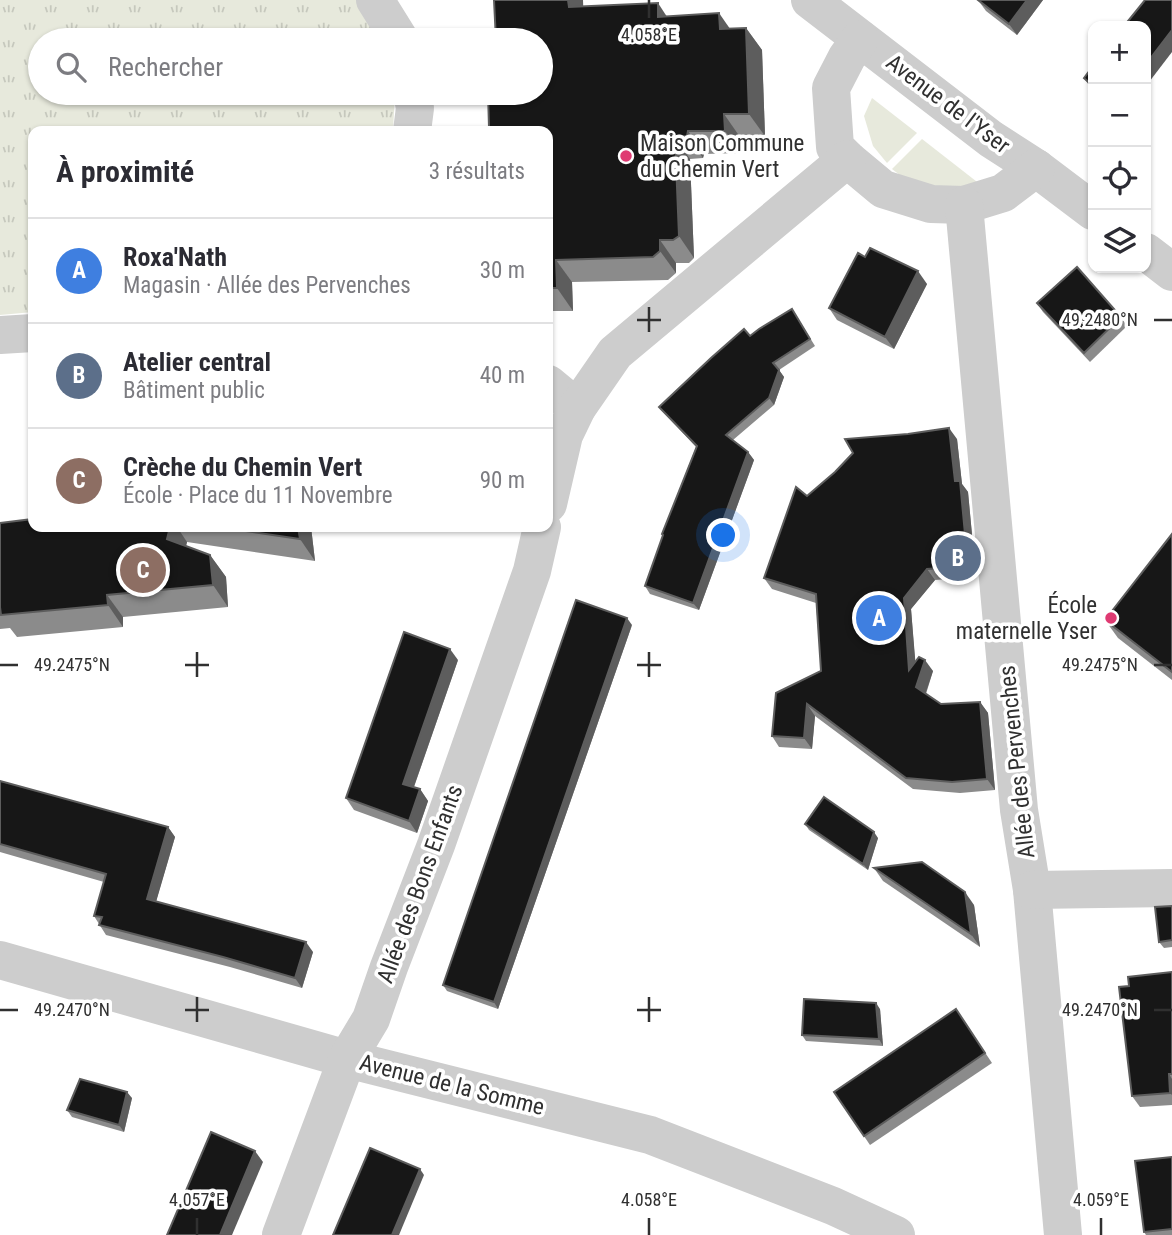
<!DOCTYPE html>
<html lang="fr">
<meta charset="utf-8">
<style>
body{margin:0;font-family:"Roboto Condensed",sans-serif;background:#f2f2f3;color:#2b2b33}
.controls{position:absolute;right:21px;top:21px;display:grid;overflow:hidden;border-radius:14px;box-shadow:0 2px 5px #0004}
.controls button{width:63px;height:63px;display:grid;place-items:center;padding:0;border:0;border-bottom:2px solid #e1e1e2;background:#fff;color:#2b2b33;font:35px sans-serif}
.you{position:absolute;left:724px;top:536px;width:24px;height:24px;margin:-18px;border:5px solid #fff;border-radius:50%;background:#1a73e8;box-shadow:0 0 0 10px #1a73e833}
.badge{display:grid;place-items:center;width:46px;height:46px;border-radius:50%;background:#df3a72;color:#fff;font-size:23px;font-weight:700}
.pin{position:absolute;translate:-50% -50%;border:4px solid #fff;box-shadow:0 2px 7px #0006}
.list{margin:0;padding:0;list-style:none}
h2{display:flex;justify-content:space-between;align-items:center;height:91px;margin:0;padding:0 28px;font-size:30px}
h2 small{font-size:23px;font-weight:400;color:#7c7c81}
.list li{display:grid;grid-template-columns:46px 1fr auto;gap:21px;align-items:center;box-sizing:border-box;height:105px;padding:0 28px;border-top:2px solid #e1e1e2}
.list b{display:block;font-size:26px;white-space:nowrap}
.list p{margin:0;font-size:23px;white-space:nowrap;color:#7c7c81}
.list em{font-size:23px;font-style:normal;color:#7c7c81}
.icon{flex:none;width:38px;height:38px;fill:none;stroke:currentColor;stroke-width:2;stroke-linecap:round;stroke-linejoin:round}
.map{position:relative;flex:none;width:1172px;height:1235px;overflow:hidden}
.search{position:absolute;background:#fff;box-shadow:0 2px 5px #0004;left:28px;top:28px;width:525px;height:77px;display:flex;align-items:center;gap:18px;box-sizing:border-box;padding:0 24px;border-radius:38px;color:#7c7c81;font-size:26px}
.panel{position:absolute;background:#fff;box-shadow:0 2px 5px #0004;left:28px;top:126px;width:525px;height:406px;border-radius:14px}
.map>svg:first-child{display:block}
.grass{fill:#e7e9dc}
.park{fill:url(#park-tufts)}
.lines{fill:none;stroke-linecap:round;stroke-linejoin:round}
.minor{stroke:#cdcdcd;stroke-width:38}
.wall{fill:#8b8b8b}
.shaded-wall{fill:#5d5d5d}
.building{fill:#171717;stroke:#5d5d5d;stroke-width:2}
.ticks{fill:none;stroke:#303030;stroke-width:2.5}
.poi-dot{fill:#df3a72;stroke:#fff;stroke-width:2.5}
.labels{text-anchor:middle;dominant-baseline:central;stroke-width:7;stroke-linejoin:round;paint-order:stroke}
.street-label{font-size:23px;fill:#303030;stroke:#fff}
.poi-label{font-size:23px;fill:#303030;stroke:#fff;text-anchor:start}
.ticks-label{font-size:18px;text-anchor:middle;fill:#303030;stroke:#fff;stroke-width:7;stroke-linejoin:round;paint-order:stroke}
</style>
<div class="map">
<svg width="1172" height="1235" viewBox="0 0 1172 1235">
<defs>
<pattern id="park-tufts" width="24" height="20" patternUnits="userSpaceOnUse" patternTransform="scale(1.75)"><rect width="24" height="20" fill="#e7e9dc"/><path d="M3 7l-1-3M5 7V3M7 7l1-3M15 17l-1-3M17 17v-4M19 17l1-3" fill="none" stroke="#c6c8bd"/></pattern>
</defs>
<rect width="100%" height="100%" fill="#fff"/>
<g class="grass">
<polygon points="872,98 917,133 887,163 873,146 864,116"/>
<polygon points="922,139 981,185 939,190 914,186 892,169"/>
</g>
<polygon class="park" points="0,0 358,0 378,40 40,40 40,93 395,93 393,131 33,131 33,312 0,315"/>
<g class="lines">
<g class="minor">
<polyline points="375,0 400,40"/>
<polyline points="810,0 991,139 1036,168 1093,211"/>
<polyline points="860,39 847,57 831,88 835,147 847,159 883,189 931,204 964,205 1003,193 1036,168"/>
<polyline points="412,131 415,108 412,93"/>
<polyline points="964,205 1019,810 1032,890 1063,1235"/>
<polyline points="1146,252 1172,272"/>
<polyline points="0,335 33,333"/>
<polyline points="548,384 577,408"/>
<polyline points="548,504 564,435 577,408 615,353 847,159"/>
<polyline points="1032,890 1172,888"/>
<polyline points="0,960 347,1059 650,1135 833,1206 896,1235"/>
<polyline points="281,1235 347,1059 371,1019 389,967 436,845 532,571 542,527"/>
</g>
</g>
<g class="wall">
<polygon points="494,0 583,0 583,6 667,16 729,28 746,28 762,50 765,136 740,137 741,153 704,154 703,158 690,159 694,258 689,263 676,263 676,273 668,280 572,282 573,311 548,311 548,131 492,131 489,127 541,93"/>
<polygon points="978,0 1043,0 1017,35 986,11"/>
<polygon points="1093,66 1093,91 1084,78"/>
<polygon points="865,257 927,284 894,349 837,320 829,308"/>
<polygon points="1037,303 1121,317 1127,326 1090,362 1043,312"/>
<polygon points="797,317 815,346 779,370 784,377 774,405 733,440 748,452 754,460 699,610 650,594 645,586 663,536 662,534 696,447 665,414 659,407 750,336"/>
<polygon points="957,439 962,484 968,492 976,577 935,580 911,609 915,661 933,671 926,694 941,704 980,702 988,713 995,790 960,793 913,789 815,716 812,749 779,747 772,736 821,671 816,603 772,589 764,578 807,496"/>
<polygon points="0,523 33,527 311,527 315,561 187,542 186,546 210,555 226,577 228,607 123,617 123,627 17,637 10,628 0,629"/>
<polygon points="1172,534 1172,680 1118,638 1105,620"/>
<polygon points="632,625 498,1009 447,991 443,985"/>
<polygon points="458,660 414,787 420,789 428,801 417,833 354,810 346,798"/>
<polygon points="0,781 168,827 175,837 156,901 313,952 302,988 230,967 106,935 94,916 104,882 0,852"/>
<polygon points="805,824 878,838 868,870 809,830"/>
<polygon points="874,868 974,905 980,947 883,881"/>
<polygon points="1172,906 1172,947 1164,948 1159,942"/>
<polygon points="1172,972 1172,1105 1140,1107 1132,1096 1129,986"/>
<polygon points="880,1009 883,1046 806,1041 802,1035"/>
<polygon points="956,1009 992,1063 870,1145 834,1092"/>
<polygon points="132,1098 124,1132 72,1117 67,1110"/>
<polygon points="1172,1157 1172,1235 1146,1235 1144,1232"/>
</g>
<g class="shaded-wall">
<polygon points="568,0 583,0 584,29 569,7"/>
<polygon points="1027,0 1043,0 1017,35 1009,24"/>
<polygon points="658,3 673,26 658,17"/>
<polygon points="719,13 735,36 720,29"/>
<polygon points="746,28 762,50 765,136 749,114"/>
<polygon points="1172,30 1172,52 1146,86 1146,64"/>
<polygon points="724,114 740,137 741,153 725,131"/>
<polygon points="688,131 704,154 703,158 687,136"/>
<polygon points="675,137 690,159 694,258 679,236"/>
<polygon points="660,240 676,263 676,273 660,251"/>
<polygon points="556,260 572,282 573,311 557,288"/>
<polygon points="918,271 927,284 894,349 885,337"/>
<polygon points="779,370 784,377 774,405 769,398"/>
<polygon points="949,428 957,439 962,484 968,492 976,577 968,566 955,481"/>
<polygon points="748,452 754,460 699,610 693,603"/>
<polygon points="170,527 177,527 187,542 182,561 167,539"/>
<polygon points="298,527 311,527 315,561 300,539"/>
<polygon points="210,555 226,577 228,607 213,585"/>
<polygon points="927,569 935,580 911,609 917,681 909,670 904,598"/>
<polygon points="107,595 123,617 123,627 108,605"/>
<polygon points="627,618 632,625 498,1009 494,1002"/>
<polygon points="450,649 458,660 411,795 403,784"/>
<polygon points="925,660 933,671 924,698 916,687"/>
<polygon points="980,702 988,713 995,790 987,779"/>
<polygon points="807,704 815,716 812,749 804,738"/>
<polygon points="420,789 428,801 417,833 409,821"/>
<polygon points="168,827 175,837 154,909 147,899"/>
<polygon points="874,832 878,838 868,870 863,864"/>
<polygon points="965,892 974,905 980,947 971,934"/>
<polygon points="306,942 313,952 302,988 295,978"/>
<polygon points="876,1003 880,1009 883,1046 879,1039"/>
<polygon points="1169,1074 1172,1079 1172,1095 1170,1093"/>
<polygon points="127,1092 132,1098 124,1132 119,1125"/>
<polygon points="255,1151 263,1162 232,1235 220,1235"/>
<polygon points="420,1169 424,1175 399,1235 392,1235"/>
</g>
<g class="building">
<polygon points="494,0 568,0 569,7 658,3 658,17 719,13 720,29 746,28 749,114 724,114 725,131 688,131 687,136 675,137 679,236 673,240 660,240 660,251 653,257 556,260 557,288 548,288 548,131 500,131 500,127 489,127 488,93 541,93 541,40 496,40"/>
<polygon points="978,0 1027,0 1009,24"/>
<polygon points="1145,0 1172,0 1172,30 1146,64 1146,26 1124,26"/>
<polygon points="1093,66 1093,86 1084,78"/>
<polygon points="870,248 918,271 885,337 829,308 858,253 865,257"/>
<polygon points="1077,267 1121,317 1084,353 1037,303"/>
<polygon points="792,309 810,339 773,363 779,370 769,398 726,435 748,452 693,603 645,586 663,535 662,534 697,446 659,407 711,358 744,329 750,336 759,329"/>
<polygon points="949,428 955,481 960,481 968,566 927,569 904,598 909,670 919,657 925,660 916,687 941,704 980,702 987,779 952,782 906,778 807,704 804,738 772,736 776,693 821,671 816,594 764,578 796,487 807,496 835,472 853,453 845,439 908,434"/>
<polygon points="33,519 33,527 170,527 167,539 210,555 213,585 107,595 108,605 1,615 0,607 0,523"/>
<polygon points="218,527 298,527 300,539"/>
<polygon points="1172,534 1172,672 1105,620"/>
<polygon points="576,600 627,618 494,1002 443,985"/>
<polygon points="404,632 450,649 403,784 420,789 409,821 346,798"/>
<polygon points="0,781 168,827 147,899 306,942 295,978 223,957 99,925 102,917 94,916 106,874 0,844"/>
<polygon points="824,797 874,832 863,864 805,824"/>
<polygon points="922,862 965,892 971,934 874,868"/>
<polygon points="1172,906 1172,940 1159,942 1155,907"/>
<polygon points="1172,972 1172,1074 1169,1074 1170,1093 1132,1096 1119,987 1129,986 1128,977"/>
<polygon points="804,999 876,1003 879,1039 802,1035"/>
<polygon points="956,1009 985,1053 864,1136 834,1092"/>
<polygon points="80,1079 127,1092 119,1125 67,1110"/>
<polygon points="211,1132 255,1151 220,1235 167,1235"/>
<polygon points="370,1148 420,1169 392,1235 333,1235"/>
<polygon points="1172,1157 1172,1229 1144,1232 1135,1161"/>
</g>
<path class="ticks" d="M 649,0 L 649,18M 649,307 L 649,332M 637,320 L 661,320M 1154,320 L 1172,320M 197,652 L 197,677M 649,652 L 649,677M 0,665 L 18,665M 185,665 L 209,665M 637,665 L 661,665M 1154,665 L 1172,665M 197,997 L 197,1022M 649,997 L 649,1022M 0,1010 L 18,1010M 185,1010 L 209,1010M 637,1010 L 661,1010M 1154,1010 L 1172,1010M 197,1218 L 197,1235M 649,1218 L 649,1235M 1101,1218 L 1101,1235"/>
<g class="poi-dot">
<circle cx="626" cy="156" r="7"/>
<circle cx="1111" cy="618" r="7"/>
</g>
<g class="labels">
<g class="street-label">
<text transform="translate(948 104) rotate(37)">Avenue de l'Yser</text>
<text transform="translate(1017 762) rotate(-96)">Allée des Pervenches</text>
<text transform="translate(420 884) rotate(-70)">Allée des Bons Enfants</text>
<text transform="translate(452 1085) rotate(14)">Avenue de la Somme</text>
</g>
<g class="poi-label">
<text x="640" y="143">Maison Commune<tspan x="640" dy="26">du Chemin Vert</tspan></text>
<text x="1097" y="605" text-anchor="end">École<tspan x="1097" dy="26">maternelle Yser</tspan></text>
</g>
</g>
<g class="ticks-label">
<text x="649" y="41">4.058°E</text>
<text x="1100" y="326">49.2480°N</text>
<text x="72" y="671">49.2475°N</text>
<text x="1100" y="671">49.2475°N</text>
<text x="72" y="1016">49.2470°N</text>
<text x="1100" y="1016">49.2470°N</text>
<text x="197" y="1206">4.057°E</text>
<text x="649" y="1206">4.058°E</text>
<text x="1101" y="1206">4.059°E</text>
</g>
</svg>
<div class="controls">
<button>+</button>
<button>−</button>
<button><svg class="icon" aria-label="locate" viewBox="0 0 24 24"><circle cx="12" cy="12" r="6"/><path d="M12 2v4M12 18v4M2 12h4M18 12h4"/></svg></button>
<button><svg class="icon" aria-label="layers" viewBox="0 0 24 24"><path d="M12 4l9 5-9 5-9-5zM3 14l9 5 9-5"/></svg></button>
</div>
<div class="you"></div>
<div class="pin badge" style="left:879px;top:618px;background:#3f7fe0">A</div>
<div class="pin badge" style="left:958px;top:558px;background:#5c6f8a">B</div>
<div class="pin badge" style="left:143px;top:570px;background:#8d6e63">C</div>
<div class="search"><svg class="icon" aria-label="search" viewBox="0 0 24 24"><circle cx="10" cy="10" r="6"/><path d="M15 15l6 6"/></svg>Rechercher</div>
<section class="panel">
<h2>À proximité<small>3 résultats</small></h2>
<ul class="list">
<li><span class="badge" style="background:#3f7fe0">A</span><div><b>Roxa'Nath</b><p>Magasin · Allée des Pervenches</p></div><em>30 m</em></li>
<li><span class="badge" style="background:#5c6f8a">B</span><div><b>Atelier central</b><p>Bâtiment public</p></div><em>40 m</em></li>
<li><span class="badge" style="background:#8d6e63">C</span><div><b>Crèche du Chemin Vert</b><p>École · Place du 11 Novembre</p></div><em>90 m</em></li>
</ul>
</section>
</div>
